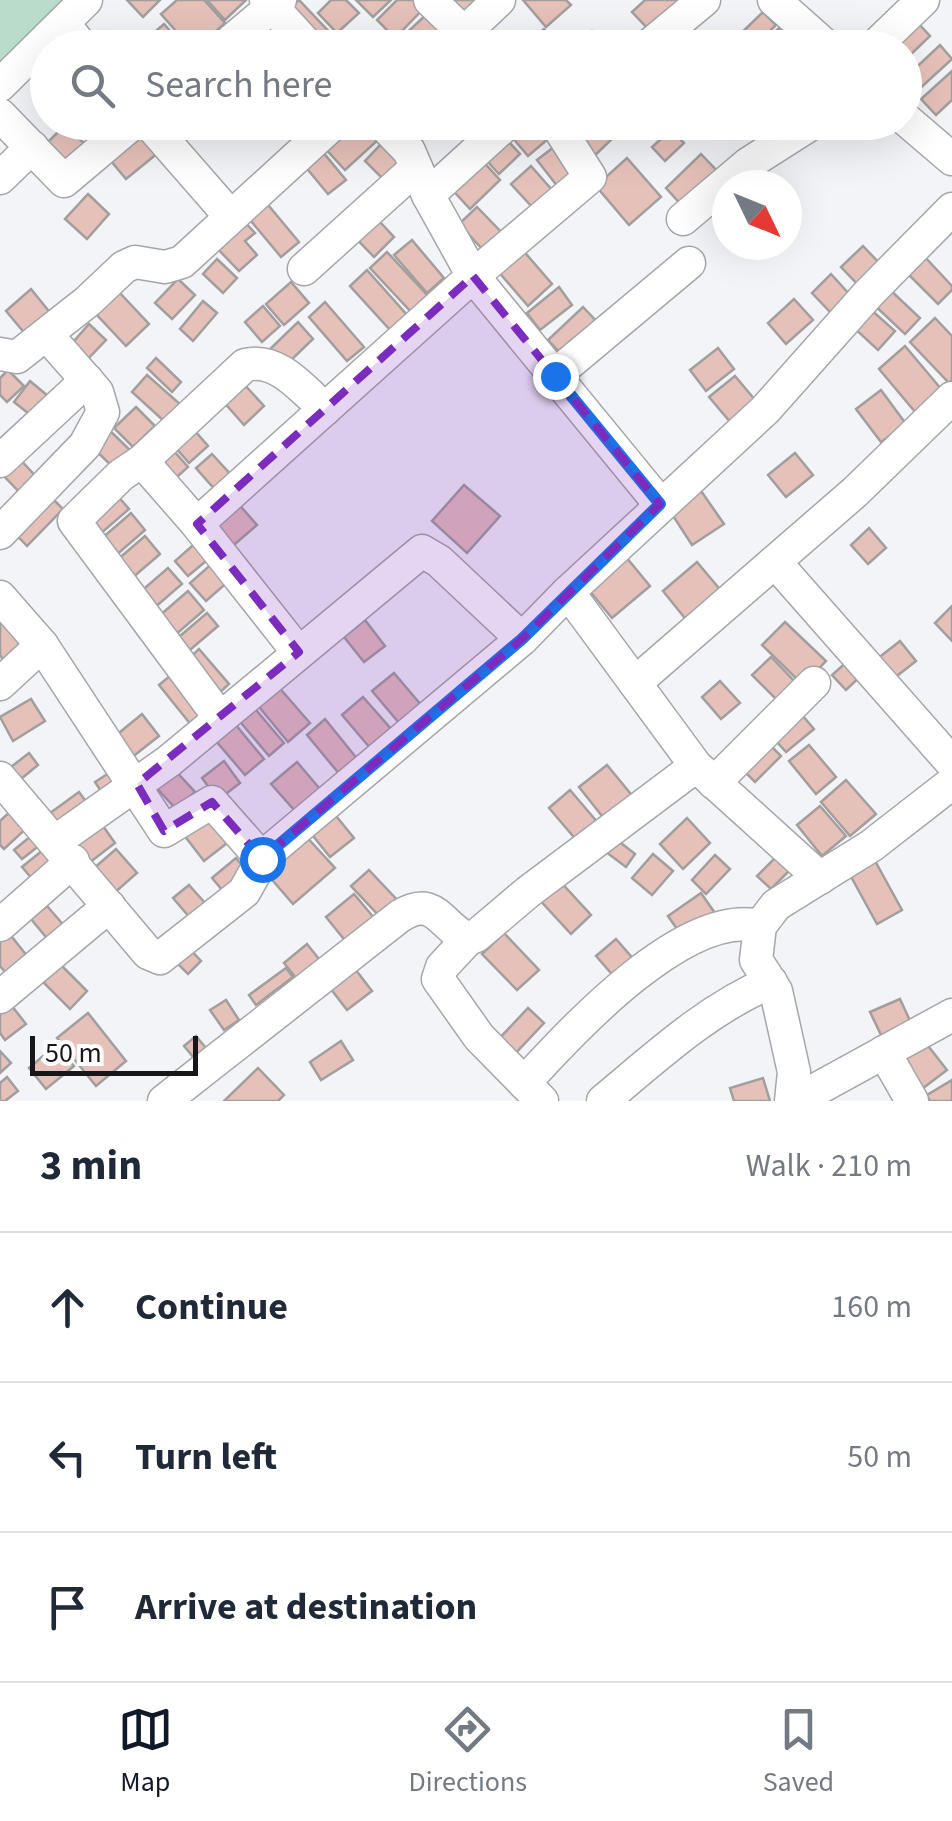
<!DOCTYPE html>
<meta charset="utf-8">
<style>
body{margin:0;font-family:"Source Sans 3",sans-serif;background:#f6f6f7;color:#1f2937}
.compass{position:absolute;left:712px;top:170px;width:90px;height:90px;border-radius:50%;background:#fff;box-shadow:0 10px 40px #0002;rotate:133deg}
.scale{position:absolute;left:30px;bottom:25px;width:168px;box-sizing:border-box;padding-left:10px;border:5px solid #171719;border-top:0;font-size:28px;line-height:35px;white-space:nowrap;color:#171719;-webkit-text-stroke:8px #fff;paint-order:stroke}
.stop{position:absolute;width:30px;height:30px;margin:-22px;border:8px solid #1a73e8;border-radius:50%;background:#fff}
.stop.end{background:#1a73e8;border-color:#fff;box-shadow:0 2px 10px #0008}
.list{margin:0;padding:0;list-style:none}
h2{display:flex;justify-content:space-between;align-items:center;height:130px;margin:0;padding:0 40px;font-size:42px}
h2 small{font-size:32px;font-weight:400;color:#747a83}
.list li{display:grid;grid-template-columns:65px 1fr auto;gap:30px;align-items:center;box-sizing:border-box;height:150px;padding:0 40px;border-top:2px solid #e0e1e3}
.list b{display:block;font-size:38px;white-space:nowrap}
.list em{font-size:32px;font-style:normal;color:#747a83}
.icon{flex:none;width:55px;height:55px;fill:none;stroke:currentColor;stroke-width:2;stroke-linecap:round;stroke-linejoin:round}
.map{position:relative;flex:none;width:952px;height:1101px;overflow:hidden}
.search{position:absolute;background:#fff;box-shadow:0 10px 40px #0002;left:30px;right:30px;top:30px;height:110px;display:flex;align-items:center;gap:25px;box-sizing:border-box;padding:0 35px;border-radius:55px;color:#747a83;font-size:38px}
.sheet{height:580px;background:#fff}
nav{display:flex;justify-content:space-around;align-items:center;box-sizing:border-box;height:140px;border-top:2px solid #e0e1e3;background:#fff;font-size:28px;color:#747a83}
nav a{display:grid;justify-items:center;gap:5px}
nav .on{color:#111827}
.map>svg:first-child{display:block}
.green{fill:#badcca}
.building{fill:#e6c1b9;stroke:#a29e9d;stroke-width:2.5}
.lines{fill:none;stroke-linecap:round;stroke-linejoin:round}
.minor-casing{stroke:#a5a6a9;stroke-width:35}
.minor{stroke:#fff;stroke-width:32}
.route{stroke:#1a73e8;stroke-width:12}
.marked{fill:#7b2cbf;fill-opacity:0.2;stroke:#7b2cbf;stroke-width:8;stroke-dasharray:20 12;stroke-linejoin:round}
</style>
<div class="map">
<svg width="952" height="1101" viewBox="0 0 952 1101">
<rect width="100%" height="100%" fill="#f3f4f8"/>
<polygon class="green" points="0,0 77,0 0,75"/>
<g class="building">
<polygon points="127,0 160,0 143,17"/>
<polygon points="177,0 204,0 225,23 198,48 191,48 161,14"/>
<polygon points="207,0 246,0 225,20"/>
<polygon points="299,0 334,37 323,47 288,10"/>
<polygon points="331,0 346,0 359,13 337,33 318,13"/>
<polygon points="356,0 391,0 373,17"/>
<polygon points="397,0 418,0 425,7 395,38 377,20"/>
<polygon points="440,0 479,0 460,19"/>
<polygon points="523,0 566,0 571,5 546,27"/>
<polygon points="645,0 689,0 653,34 632,12"/>
<polygon points="429,12 445,30 425,48 408,48 400,39"/>
<polygon points="763,12 776,25 752,48 745,48 736,38"/>
<polygon points="267,16 281,31 266,44 252,29"/>
<polygon points="916,21 930,36 904,61 904,48 887,48"/>
<polygon points="164,24 185,48 136,48"/>
<polygon points="779,28 795,44 792,48 758,48"/>
<polygon points="544,29 560,48 523,48 522,47"/>
<polygon points="592,31 610,48 577,48"/>
<polygon points="940,45 952,59 915,93 904,79"/>
<polygon points="952,71 952,100 936,115 921,99"/>
<polygon points="84,122 114,122 98,137"/>
<polygon points="348,122 364,122 379,139 345,170 323,146"/>
<polygon points="527,122 546,122 555,133 528,156 511,136"/>
<polygon points="581,122 601,122 615,136 589,161 566,137"/>
<polygon points="65,125 89,148 69,170 44,146"/>
<polygon points="138,126 159,152 126,179 105,154"/>
<polygon points="671,130 684,143 665,161 652,147"/>
<polygon points="499,131 520,154 499,174 478,151"/>
<polygon points="382,143 404,166 387,183 365,161"/>
<polygon points="559,143 579,170 558,187 537,160"/>
<polygon points="322,151 346,180 328,194 304,165"/>
<polygon points="701,154 721,175 685,209 666,188"/>
<polygon points="478,156 500,180 470,209 448,185"/>
<polygon points="627,158 661,197 629,225 596,186"/>
<polygon points="531,166 552,190 533,208 511,184"/>
<polygon points="88,194 109,214 87,239 65,219"/>
<polygon points="264,200 299,242 281,257 246,215"/>
<polygon points="477,207 506,237 487,254 459,224"/>
<polygon points="367,208 394,237 374,257 346,228"/>
<polygon points="241,218 255,233 245,241 257,255 239,271 213,244"/>
<polygon points="412,240 444,278 427,293 394,255"/>
<polygon points="863,246 883,267 862,289 841,267"/>
<polygon points="521,248 552,284 528,306 497,270"/>
<polygon points="387,252 430,298 413,314 370,268"/>
<polygon points="922,254 952,286 952,290 938,304 905,271"/>
<polygon points="217,259 237,278 223,293 203,274"/>
<polygon points="367,270 408,316 391,331 350,286"/>
<polygon points="831,274 850,295 831,313 812,293"/>
<polygon points="178,279 195,295 172,319 155,303"/>
<polygon points="291,282 309,303 284,325 266,304"/>
<polygon points="559,287 572,305 540,330 527,313"/>
<polygon points="887,287 920,318 905,334 872,303"/>
<polygon points="31,289 52,315 27,336 6,311"/>
<polygon points="119,292 149,324 126,346 96,314"/>
<polygon points="794,299 813,320 786,344 768,323"/>
<polygon points="203,301 217,313 193,341 180,329"/>
<polygon points="325,302 364,347 347,361 309,317"/>
<polygon points="263,306 280,326 262,342 245,322"/>
<polygon points="583,307 599,324 564,357 548,340"/>
<polygon points="869,308 895,331 878,350 852,326"/>
<polygon points="935,318 952,336 952,380 949,383 910,342"/>
<polygon points="298,322 313,339 284,367 268,351"/>
<polygon points="89,324 106,340 83,364 67,349"/>
<polygon points="905,346 942,390 916,413 879,369"/>
<polygon points="718,348 734,369 706,391 690,370"/>
<polygon points="156,358 181,382 172,392 147,368"/>
<polygon points="8,370 24,386 7,402 0,395 0,378"/>
<polygon points="147,375 181,405 165,422 132,392"/>
<polygon points="735,376 756,401 731,423 709,397"/>
<polygon points="30,381 54,401 38,421 14,402"/>
<polygon points="242,382 264,406 244,425 222,400"/>
<polygon points="881,390 906,424 881,442 856,409"/>
<polygon points="136,407 155,426 133,447 114,428"/>
<polygon points="188,423 208,446 189,463 169,440"/>
<polygon points="105,426 133,453 116,470 88,443"/>
<polygon points="166,442 188,467 168,485 146,460"/>
<polygon points="795,453 813,475 786,497 768,475"/>
<polygon points="15,454 42,483 25,498 0,472"/>
<polygon points="212,454 233,477 217,492 196,468"/>
<polygon points="464,485 500,516 467,553 432,521"/>
<polygon points="699,488 724,524 692,545 668,508"/>
<polygon points="44,490 63,509 27,546 8,526"/>
<polygon points="114,492 129,509 99,535 84,517"/>
<polygon points="235,500 257,525 228,550 207,525"/>
<polygon points="131,513 145,530 114,557 100,540"/>
<polygon points="869,528 886,548 868,564 851,545"/>
<polygon points="145,536 160,554 131,579 116,561"/>
<polygon points="199,540 212,556 188,576 175,561"/>
<polygon points="626,557 650,586 612,618 588,589"/>
<polygon points="216,560 231,579 206,601 190,583"/>
<polygon points="697,562 723,593 688,622 663,591"/>
<polygon points="168,568 182,584 153,609 139,593"/>
<polygon points="188,591 204,610 174,636 158,617"/>
<polygon points="952,606 952,641 935,623"/>
<polygon points="207,613 218,626 184,655 173,642"/>
<polygon points="0,614 34,649 8,667 0,655"/>
<polygon points="365,620 385,646 364,662 344,637"/>
<polygon points="785,622 826,661 803,685 762,645"/>
<polygon points="900,641 916,661 888,683 872,663"/>
<polygon points="199,649 229,684 216,696 186,661"/>
<polygon points="771,657 800,687 782,705 752,675"/>
<polygon points="850,659 864,673 846,690 832,675"/>
<polygon points="176,671 209,712 192,726 159,685"/>
<polygon points="394,673 422,706 400,724 372,691"/>
<polygon points="720,681 740,703 721,719 702,697"/>
<polygon points="276,684 310,723 288,742 255,702"/>
<polygon points="363,697 392,730 371,749 342,715"/>
<polygon points="31,699 45,721 13,741 0,717"/>
<polygon points="251,704 284,743 269,756 236,717"/>
<polygon points="797,709 814,729 786,752 769,733"/>
<polygon points="142,714 159,736 131,758 114,737"/>
<polygon points="325,719 359,761 341,776 307,735"/>
<polygon points="235,724 264,759 245,775 216,741"/>
<polygon points="809,745 836,777 816,794 789,761"/>
<polygon points="772,747 781,756 755,782 739,766"/>
<polygon points="29,753 38,765 21,779 11,767"/>
<polygon points="224,761 240,783 218,800 202,778"/>
<polygon points="297,762 320,789 295,811 271,784"/>
<polygon points="607,765 635,799 606,821 579,787"/>
<polygon points="173,768 195,792 176,809 154,785"/>
<polygon points="115,769 125,785 105,797 95,782"/>
<polygon points="846,780 876,814 850,836 821,802"/>
<polygon points="570,790 599,824 578,842 549,808"/>
<polygon points="79,792 90,807 57,831 46,816"/>
<polygon points="820,806 846,836 822,856 797,825"/>
<polygon points="14,808 30,825 4,849 0,845 0,821"/>
<polygon points="207,809 231,840 204,861 180,830"/>
<polygon points="332,811 354,838 330,857 309,831"/>
<polygon points="687,818 710,843 683,869 660,844"/>
<polygon points="98,819 115,843 89,863 71,838"/>
<polygon points="37,831 45,841 22,859 14,850"/>
<polygon points="302,832 335,868 293,904 261,867"/>
<polygon points="616,839 635,854 626,867 606,852"/>
<polygon points="48,846 60,860 34,881 22,867"/>
<polygon points="116,849 137,873 112,895 92,870"/>
<polygon points="780,853 794,866 771,889 757,876"/>
<polygon points="653,854 673,871 652,895 632,878"/>
<polygon points="715,855 730,869 706,894 692,880"/>
<polygon points="236,858 251,877 228,897 212,878"/>
<polygon points="874,859 902,910 877,924 849,873"/>
<polygon points="369,870 400,903 382,919 351,886"/>
<polygon points="557,878 591,915 571,934 537,897"/>
<polygon points="189,885 213,912 197,926 173,898"/>
<polygon points="701,893 717,916 684,939 668,916"/>
<polygon points="354,894 375,919 347,943 326,917"/>
<polygon points="47,906 67,929 50,942 31,919"/>
<polygon points="4,927 32,962 11,979 0,966 0,930"/>
<polygon points="504,933 539,970 517,990 482,954"/>
<polygon points="616,939 636,962 617,980 596,956"/>
<polygon points="185,944 201,961 188,974 171,957"/>
<polygon points="307,944 323,964 300,983 284,963"/>
<polygon points="56,960 87,991 70,1009 39,978"/>
<polygon points="352,965 372,991 347,1010 327,984"/>
<polygon points="286,968 293,977 256,1005 249,995"/>
<polygon points="4,996 26,1024 5,1040 0,1033 0,998"/>
<polygon points="900,999 912,1025 883,1039 870,1012"/>
<polygon points="226,1000 239,1020 224,1030 210,1010"/>
<polygon points="528,1008 544,1023 511,1058 495,1043"/>
<polygon points="88,1013 126,1061 96,1086 57,1038"/>
<polygon points="196,1036 211,1054 199,1064 184,1046"/>
<polygon points="341,1041 353,1060 321,1080 310,1062"/>
<polygon points="925,1042 947,1070 914,1095 893,1066"/>
<polygon points="56,1045 74,1066 46,1089 29,1068"/>
<polygon points="0,1051 11,1063 0,1073"/>
<polygon points="258,1068 284,1095 278,1101 224,1101"/>
<polygon points="7,1077 18,1091 5,1101 0,1101 0,1083"/>
<polygon points="763,1078 770,1101 734,1101 730,1088"/>
<polygon points="952,1080 952,1101 930,1101 927,1095"/>
</g>
<g class="lines">
<g class="minor-casing">
<g id="minor">
<polyline points="266,0 310,48"/>
<polyline points="430,0 464,33"/>
<polyline points="774,0 828,48"/>
<polyline points="63,23 83,48"/>
<polyline points="223,48 280,0"/>
<polyline points="448,48 499,0"/>
<polyline points="646,48 704,0"/>
<polyline points="873,48 923,0"/>
<polyline points="0,85 86,0"/>
<polyline points="0,115 64,181 134,122"/>
<polyline points="904,118 952,159"/>
<polyline points="148,122 231,217"/>
<polyline points="381,122 409,151 428,195 473,276 590,177 555,122"/>
<polyline points="0,178 32,147"/>
<polyline points="428,195 505,125"/>
<polyline points="683,219 748,164 814,122"/>
<polyline points="304,269 416,168"/>
<polyline points="0,354 17,357 88,301 124,267 135,262 165,267 182,262 335,122"/>
<polyline points="555,375 689,263"/>
<polyline points="0,461 87,380"/>
<path d="M 142,461 L 245,365 C 278,357 302,389 325,409"/>
<polyline points="197,524 142,461 121,475 74,521 220,718"/>
<polyline points="0,533 85,445 103,412 97,392 47,335"/>
<polyline points="775,562 952,763"/>
<polyline points="568,592 765,410 869,293 952,209"/>
<polyline points="0,597 42,645 164,831 212,802 262,859"/>
<polyline points="298,652 197,524 473,276 660,504"/>
<polyline points="635,683 855,492 952,398"/>
<polyline points="0,684 42,645"/>
<polyline points="696,766 820,878"/>
<polyline points="0,778 148,953 160,958 244,892 265,855 522,639"/>
<polyline points="714,783 814,683"/>
<path d="M 56,841 L 169,761 L 422,551 L 439,561 L 522,639 L 568,592 L 696,766 L 528,892 L 476,936 L 468,939 C 440,926 436,894 400,916 L 164,1101"/>
<polyline points="0,925 73,861"/>
<polyline points="468,939 442,967 438,979 479,1037 542,1101"/>
<polyline points="0,997 109,906"/>
<polyline points="884,1052 912,1101"/>
<path d="M 524,1083 C 572,1031 684,908 760,926"/>
<path d="M 603,1101 C 656,1057 707,1009 771,982"/>
<polyline points="791,1101 794,1072 776,991 756,960 760,926 776,905 871,846 952,783"/>
<polyline points="795,1101 952,1015"/>
</g>
</g>
<use href="#minor" class="minor"/>
</g>
<g class="lines">
<polyline class="route" points="262,859 522,639 660,504 555,376"/>
</g>
<path class="marked" d="M 473,276 L 660,504 L 522,639 L 262,859 L 212,802 L 164,831 L 137,784 L 299,652 L 197,524 Z"/>
</svg>
<svg class="compass" viewBox="-18 -18 36 36"><path d="M0-13l5 13h-10z" fill="#e53935"/><path d="M0 13l5-13h-10z" fill="#747a83"/></svg>
<div class="scale">50 m</div>
<div class="stop" style="left:262px;top:859px"></div>
<div class="stop end" style="left:555px;top:376px"></div>
<div class="search"><svg class="icon" aria-label="search" viewBox="0 0 24 24"><circle cx="10" cy="10" r="6"/><path d="M15 15l6 6"/></svg>Search here</div>
</div>
<section class="sheet">
<h2>3 min<small>Walk · 210 m</small></h2>
<ul class="list">
<li><svg class="icon" aria-label="ahead" viewBox="0 0 24 24"><path d="M12 20V5M6 11l6-6 6 6"/></svg><div><b>Continue</b></div><em>160 m</em></li>
<li><svg class="icon" aria-label="left" viewBox="0 0 24 24"><path d="M17 20v-9H6M10 6l-5 5 5 5"/></svg><div><b>Turn left</b></div><em>50 m</em></li>
<li><svg class="icon" aria-label="arrive" viewBox="0 0 24 24"><path d="M6 21V4h12l-3 4 3 4H6"/></svg><div><b>Arrive at destination</b></div></li>
</ul>
</section>
<nav>
<a class="on"><svg class="icon" aria-label="map" viewBox="0 0 24 24"><path d="M3 6l6-2 6 2 6-2v14l-6 2-6-2-6 2zM9 4v14M15 6v14"/></svg>Map</a>
<a><svg class="icon" aria-label="directions" viewBox="0 0 24 24"><path d="M12 3l9 9-9 9-9-9zM9 14v-3h6M13 9l2 2-2 2"/></svg>Directions</a>
<a><svg class="icon" aria-label="saved" viewBox="0 0 24 24"><path d="M7 4h10v16l-5-4-5 4z"/></svg>Saved</a>
</nav>
